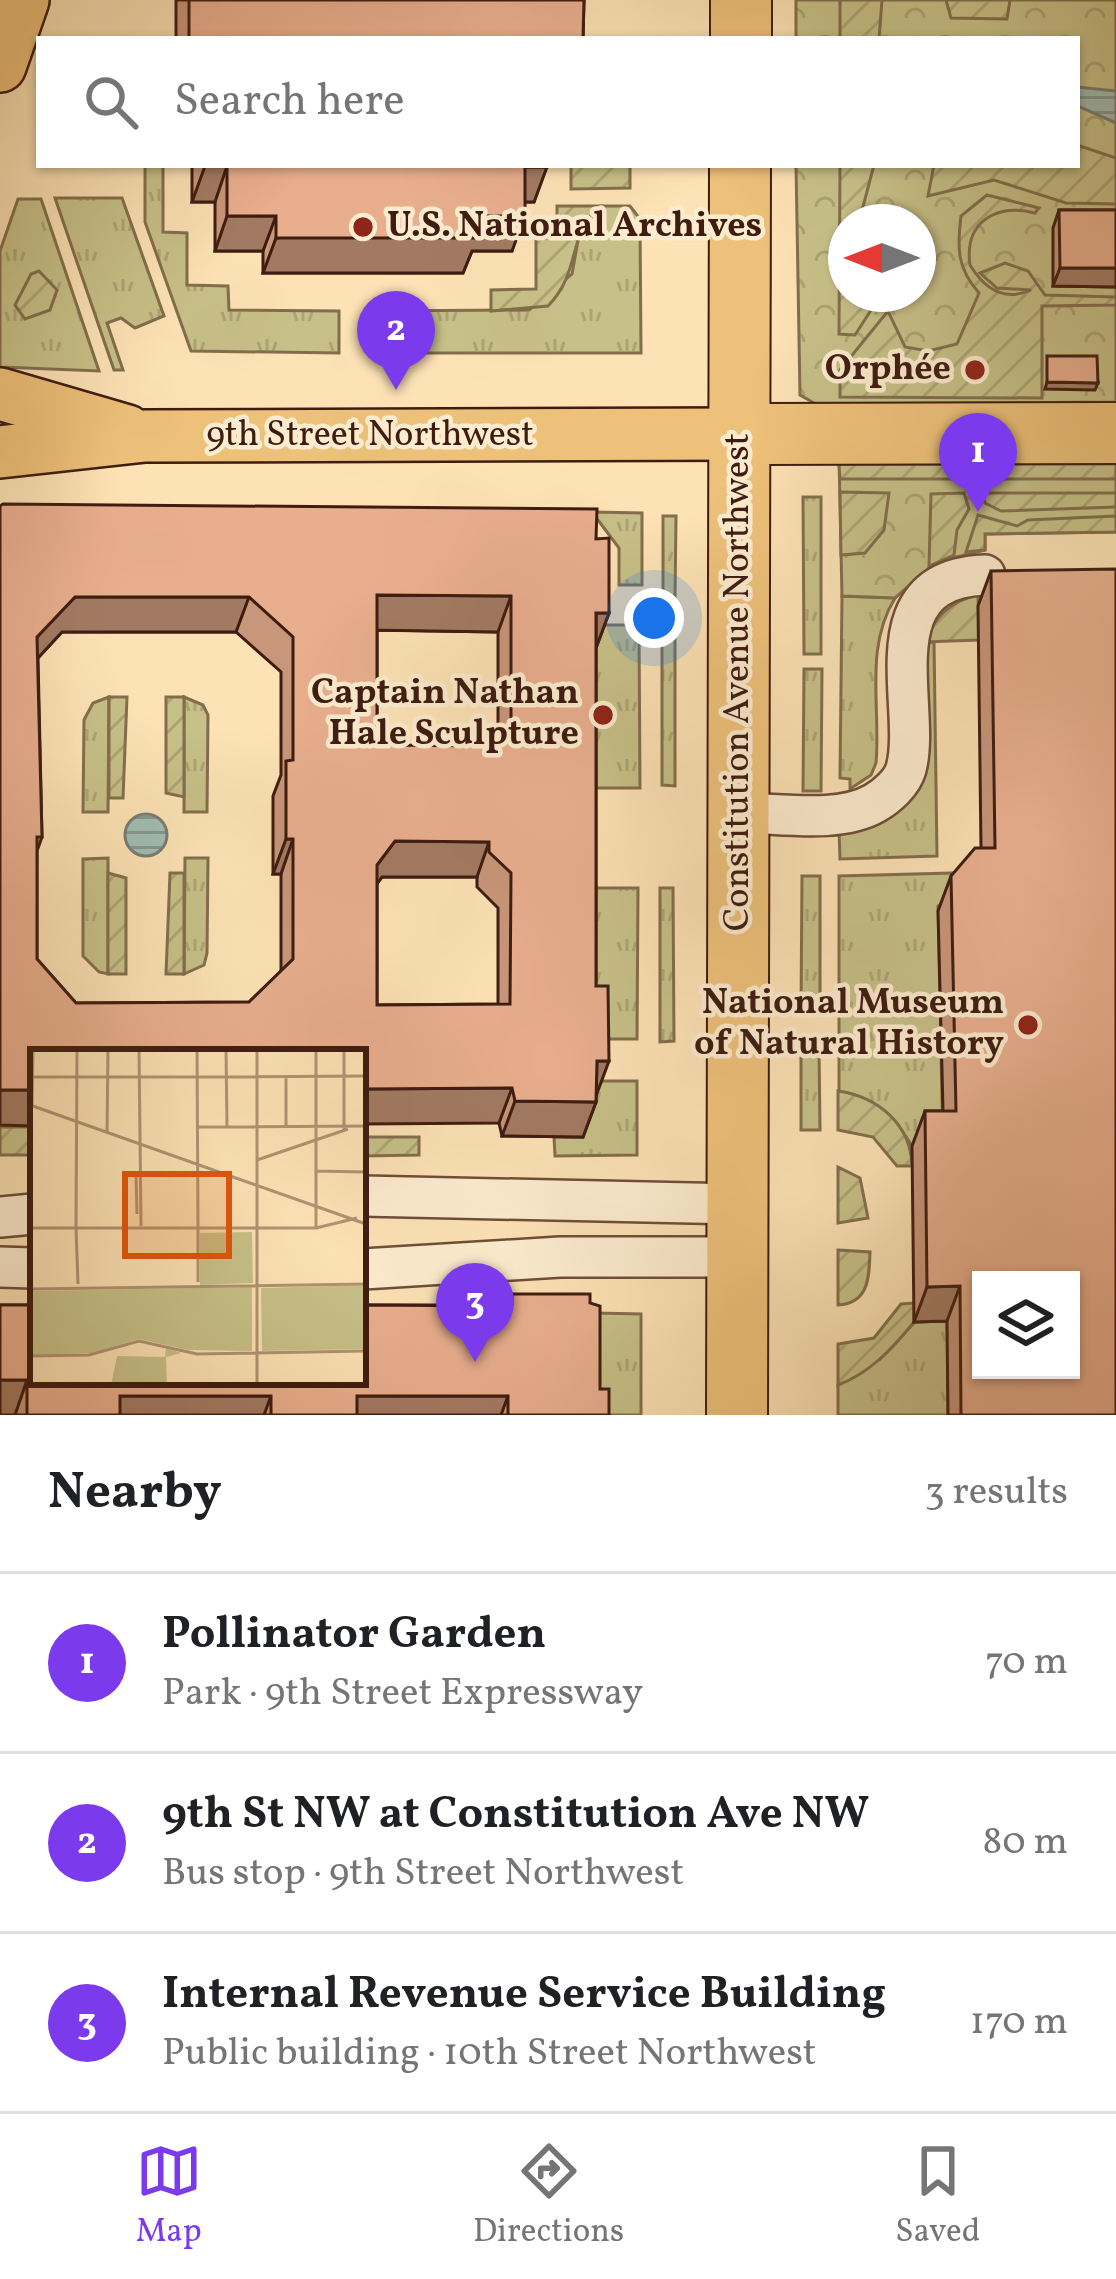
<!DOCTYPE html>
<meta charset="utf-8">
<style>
body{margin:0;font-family:Vollkorn,serif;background:#f2f2f2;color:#202124}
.controls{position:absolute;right:36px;bottom:36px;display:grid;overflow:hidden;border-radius:0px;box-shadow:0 3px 9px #0004}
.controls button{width:108px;height:108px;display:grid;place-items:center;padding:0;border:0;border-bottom:3px solid #e0e0e0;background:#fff;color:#202124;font:60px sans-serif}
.compass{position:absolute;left:828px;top:204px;width:108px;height:108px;border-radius:50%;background:#fff;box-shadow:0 3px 9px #0004;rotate:270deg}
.you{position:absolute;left:654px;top:618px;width:42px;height:42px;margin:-30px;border:9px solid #fff;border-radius:50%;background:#1a73e8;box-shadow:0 0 0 18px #1a73e833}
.badge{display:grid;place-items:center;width:78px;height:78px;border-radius:50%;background:#7c3aed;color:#fff;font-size:39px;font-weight:700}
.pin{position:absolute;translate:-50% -99px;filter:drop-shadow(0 3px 6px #0008)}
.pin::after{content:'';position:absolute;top:63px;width:42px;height:36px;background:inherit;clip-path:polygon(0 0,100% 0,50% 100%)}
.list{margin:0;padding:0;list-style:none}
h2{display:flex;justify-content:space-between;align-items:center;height:156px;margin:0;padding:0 48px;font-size:51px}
h2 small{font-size:39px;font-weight:400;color:#757577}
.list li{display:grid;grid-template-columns:78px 1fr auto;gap:36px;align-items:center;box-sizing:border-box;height:180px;padding:0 48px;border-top:3px solid #e0e0e0}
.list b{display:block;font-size:45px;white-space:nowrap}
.list p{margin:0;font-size:39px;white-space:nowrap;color:#757577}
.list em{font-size:39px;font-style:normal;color:#757577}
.icon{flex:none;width:66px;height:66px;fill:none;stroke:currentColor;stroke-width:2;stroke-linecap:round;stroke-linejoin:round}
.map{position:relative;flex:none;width:1116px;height:1415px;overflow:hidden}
.search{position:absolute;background:#fff;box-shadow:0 3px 9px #0004;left:36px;right:36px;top:36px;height:132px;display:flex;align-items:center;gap:30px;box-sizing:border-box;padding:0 42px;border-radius:0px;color:#757577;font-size:45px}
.sheet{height:696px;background:#fff}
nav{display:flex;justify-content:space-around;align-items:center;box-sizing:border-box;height:168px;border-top:3px solid #e0e0e0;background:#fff;font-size:33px;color:#757577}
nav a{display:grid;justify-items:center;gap:6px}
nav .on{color:#7c3aed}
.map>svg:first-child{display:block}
.grass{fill:url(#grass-tufts);stroke:#826e4c;stroke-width:3}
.park{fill:url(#park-crowns);stroke:#826e4c;stroke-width:3;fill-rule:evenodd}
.garden{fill:url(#garden-furrows);stroke:#826e4c;stroke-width:3}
.water{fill:url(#water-rules);stroke:#797d72;stroke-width:3}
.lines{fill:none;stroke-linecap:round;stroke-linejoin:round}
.minor-casing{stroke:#6e4e39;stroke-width:44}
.major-casing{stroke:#3e1c10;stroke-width:56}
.highway-casing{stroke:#3e1c10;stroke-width:64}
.minor{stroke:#fdeccf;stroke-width:39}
.major{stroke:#eec17a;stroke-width:51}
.highway{stroke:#eec17a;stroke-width:60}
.wall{fill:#c8967a;stroke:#3e1c10;stroke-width:3;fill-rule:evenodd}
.shaded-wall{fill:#a27a63;stroke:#3e1c10;stroke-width:3}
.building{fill:#e8ae8e;stroke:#3e1c10;stroke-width:3;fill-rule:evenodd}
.poi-dot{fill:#8f2418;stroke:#fdeccf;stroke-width:4.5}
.labels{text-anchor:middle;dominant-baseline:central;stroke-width:9;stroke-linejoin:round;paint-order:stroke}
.poi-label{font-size:36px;font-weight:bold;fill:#3e1c10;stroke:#fdeccf;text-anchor:end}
.street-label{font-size:36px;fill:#3e1c10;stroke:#fdeccf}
.inset-road{fill:none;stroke:#b09373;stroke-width:3}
.view{fill:#e0560c;fill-opacity:0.15;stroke:#e0560c;stroke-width:6}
.inset-edge{fill:none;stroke:#3e1c10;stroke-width:6}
</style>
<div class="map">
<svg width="1116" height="1415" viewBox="0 0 1116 1415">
<defs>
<pattern id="grass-tufts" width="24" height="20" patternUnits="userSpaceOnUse" patternTransform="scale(3)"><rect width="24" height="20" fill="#c7c088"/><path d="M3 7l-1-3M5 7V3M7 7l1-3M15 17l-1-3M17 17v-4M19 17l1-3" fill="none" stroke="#aca474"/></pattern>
<pattern id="park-crowns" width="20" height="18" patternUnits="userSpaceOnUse" patternTransform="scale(3)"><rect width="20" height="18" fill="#c7c088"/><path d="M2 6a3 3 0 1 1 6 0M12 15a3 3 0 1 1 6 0" fill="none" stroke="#aca474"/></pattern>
<pattern id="garden-furrows" width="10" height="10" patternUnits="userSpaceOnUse" patternTransform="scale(3)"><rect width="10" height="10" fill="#c7c088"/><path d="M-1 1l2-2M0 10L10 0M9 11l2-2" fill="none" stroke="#aca474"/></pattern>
<pattern id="water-rules" width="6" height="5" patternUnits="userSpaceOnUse" patternTransform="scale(3)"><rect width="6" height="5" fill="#a0bdb3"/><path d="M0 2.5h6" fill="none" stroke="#849990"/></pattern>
</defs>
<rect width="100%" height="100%" fill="#fce2b5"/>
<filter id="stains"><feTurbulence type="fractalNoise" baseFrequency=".00167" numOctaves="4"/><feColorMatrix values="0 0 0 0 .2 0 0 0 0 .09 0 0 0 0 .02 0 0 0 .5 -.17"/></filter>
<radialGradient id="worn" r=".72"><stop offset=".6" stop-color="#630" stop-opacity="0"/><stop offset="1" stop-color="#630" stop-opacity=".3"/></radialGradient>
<g class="grass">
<polygon points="145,165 163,165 163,232 187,233 187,285 228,286 229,310 339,311 339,353 191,351 145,222"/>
<polygon points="55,198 122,198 164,316 135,328 121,318 107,323 123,370 114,370"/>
<polygon points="18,199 41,199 99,371 0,367 0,251"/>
<polygon points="600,206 630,206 640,219 641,353 373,353 373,311 529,310 572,274 579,235"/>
<polygon points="803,497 821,497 821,654 804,654"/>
<polygon points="592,512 642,513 642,585 619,585 619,548"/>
<polygon points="663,516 676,516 675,600 663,600"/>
<path d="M 842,596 L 895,598 C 864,648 881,707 876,763 L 871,775 L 850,789 L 850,779 L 840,778 Z"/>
<polygon points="596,625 639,625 640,788 596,788"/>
<polygon points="662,636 675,636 675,786 662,785"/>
<polygon points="924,642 934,642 937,856 840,859 839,829 883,818"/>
<polygon points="804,669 822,669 821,791 803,791"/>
<polygon points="109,697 108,812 83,812 84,720 93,703"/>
<polygon points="184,697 203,705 208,715 207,812 184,812"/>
<polygon points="108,858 108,974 99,972 83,956 83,859"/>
<polygon points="185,858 208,858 207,953 204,965 184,974"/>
<path d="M 993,872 L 938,906 L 943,1146 L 912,1146 C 896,1119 871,1096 839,1091 L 839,876 Z"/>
<polygon points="802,876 820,876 820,1014 801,1014"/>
<polygon points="596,888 638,888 637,1039 595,1039"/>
<polygon points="660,888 673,888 674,1041 660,1042"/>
<polygon points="801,1048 819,1048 820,1130 801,1130"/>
<polygon points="596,1081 637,1081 637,1155 555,1156 554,1137 583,1137"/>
<polygon points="548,1312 641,1314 641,1415 587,1415"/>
<polygon points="947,1321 948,1415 838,1415 838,1385 880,1359 915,1322"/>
</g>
<g class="park">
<path d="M 796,0 L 1116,0 L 1116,402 L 816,404 L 800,395 L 796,165 L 1077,165 L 1077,39 L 796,39 ZM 846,222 L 918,222 L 918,294 L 846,294 Z"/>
<polygon points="839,457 1116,460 1116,532 985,534 985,550 936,562 895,598 842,596"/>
</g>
<g class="garden">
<polygon points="840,0 882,0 879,39 840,39"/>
<polygon points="946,0 1010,0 1007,19 951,18"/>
<polygon points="1077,145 1116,158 1116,204 1066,203 994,180 928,196 934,165 1077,165"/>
<polygon points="571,165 630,165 630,188 571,189"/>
<polygon points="840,165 874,165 859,222 846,222 846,294 872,298 873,307 855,335 839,334"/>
<path d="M 987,195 L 1039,208 L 1035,213 C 996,203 964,222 970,265 C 984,288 1004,302 1031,290 L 997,288 L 980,273 L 1005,263 L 1028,271 L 1045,295 L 1116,297 L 1116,305 L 1042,306 L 1042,398 L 840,397 L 840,370 L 888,311 L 905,347 L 928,351 L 957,344 L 979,293 C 957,268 957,249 961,216 Z"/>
<path d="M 557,206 L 600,206 C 566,236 582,271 548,306 L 491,311 L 491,290 L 536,289 L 536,238 L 557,238 Z"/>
<polygon points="39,271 57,290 50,310 25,319 15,305 31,274"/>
<polygon points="839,464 1116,464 1116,479 840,479"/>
<polygon points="840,492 889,493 884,530 865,553 841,555"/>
<polygon points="964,493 969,509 957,530 954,555 929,566 931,494"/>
<polygon points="982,493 1116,493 1116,507 1001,511 985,503"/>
<polygon points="978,515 1017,526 1028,520 1116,516 1116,532 985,534 985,550 966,552"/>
<path d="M 978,595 L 979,640 L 924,642 C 936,616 950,601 978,595 Z"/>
<polygon points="109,697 127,697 123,798 109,798"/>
<polygon points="166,697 184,697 184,797 166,793"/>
<polygon points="108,873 126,878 126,974 108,974"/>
<polygon points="170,873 184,873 184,974 166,974"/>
<path d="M 838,1091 C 879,1097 911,1125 912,1166 L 897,1166 L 873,1137 L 838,1130 Z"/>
<rect x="0" y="1127" width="33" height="28"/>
<polygon points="363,1137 419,1137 419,1155 363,1156"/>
<polygon points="838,1167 860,1178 868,1218 838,1223"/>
<path d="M 838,1250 L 870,1252 C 869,1278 869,1303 838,1305 Z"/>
<path d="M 914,1303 L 914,1322 C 893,1348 870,1373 838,1385 L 838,1344 L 874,1338 L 901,1304 Z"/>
</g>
<g class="water">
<polygon points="1077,87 1116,91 1116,123 1078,106"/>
<circle cx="146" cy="835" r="21"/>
</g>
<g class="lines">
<g class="minor-casing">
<g id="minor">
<path d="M 739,813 C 780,813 839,824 875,803 C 887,796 902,783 906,769 C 923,707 867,579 985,575"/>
<polyline points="363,1196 738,1204"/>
<polyline points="0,1217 33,1214"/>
<polyline points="0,1267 33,1268"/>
<polyline points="363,1269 560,1257 738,1257"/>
</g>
</g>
<g class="major-casing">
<g id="major">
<polyline points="0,66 23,0"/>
<polyline points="0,394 127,431"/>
<polyline points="0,452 145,436 740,434"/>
</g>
</g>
<g class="highway-casing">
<g id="highway">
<polyline points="741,39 741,0"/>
<polyline points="740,434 1116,433"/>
<polyline points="737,1415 740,165"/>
</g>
</g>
<use href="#minor" class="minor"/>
<use href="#major" class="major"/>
<use href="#highway" class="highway"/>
</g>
<g class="wall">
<polygon points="176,0 584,0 583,39 176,39"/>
<polygon points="192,165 547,165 534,202 525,202 512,251 472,251 463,273 263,273 263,251 215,251 215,202 192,202"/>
<polygon points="1059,210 1116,210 1116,287 1053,286 1053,228"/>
<path d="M 0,506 L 596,539 L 609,613 L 596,648 L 596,1102 L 583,1137 L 502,1136 L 499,1123 L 33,1052 ZM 377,630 L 498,632 L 498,739 L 490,746 L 377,745 ZM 62,632 L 236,632 L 281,672 L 281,775 L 273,796 L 273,874 L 281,874 L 281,972 L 249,1002 L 76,1003 L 37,959 L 37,851 L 42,837 L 38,658 ZM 382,877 L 477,877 L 477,887 L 498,908 L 498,1004 L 377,1005 L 377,883 Z"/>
<polygon points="991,571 1116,1415 948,1415 947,1321 914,1322 912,1146 925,1111 943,1111 938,911 951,876 981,848 978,606"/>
<polygon points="512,1294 600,1389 609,1415 0,1415 0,1305 508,1305"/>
</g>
<g class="shaded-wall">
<polygon points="205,166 227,166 215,202 192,202"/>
<polygon points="525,167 547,167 534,202 512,202"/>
<polygon points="227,216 276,216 263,251 215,251"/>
<polygon points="476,216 525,216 512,251 472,251 463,273 263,273 276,238"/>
<polygon points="1060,268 1116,268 1116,287 1053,286"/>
<polygon points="1047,382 1098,383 1095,390 1045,389"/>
<polygon points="377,595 511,596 498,632 365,630"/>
<polygon points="75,597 249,597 236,632 62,632 25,672 37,637"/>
<polygon points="596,613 609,613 596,648"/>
<polygon points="286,839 293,839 281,874 273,874"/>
<polygon points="395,841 489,842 477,877 382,877 365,900 377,865"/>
<polygon points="597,1061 609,1061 596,1096"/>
<polygon points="512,1088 499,1123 363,1124 363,1089"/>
<polygon points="0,1090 33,1090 33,1126 0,1125"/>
<polygon points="515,1101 596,1102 583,1137 502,1136"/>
<polygon points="960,1286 947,1321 914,1322 927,1287"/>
<polygon points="0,1380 27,1380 15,1415 0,1415"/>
<polygon points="120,1396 271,1396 264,1415 113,1415"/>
<polygon points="357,1396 508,1396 501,1415 350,1415"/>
</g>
<g class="building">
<polygon points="189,0 584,0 583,39 189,39"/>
<polygon points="205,165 547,165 547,167 525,167 525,216 476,216 476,238 276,238 276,216 227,216 227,166"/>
<polygon points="1059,210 1116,210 1116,268 1060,268"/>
<polygon points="1047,356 1097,356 1098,383 1047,382"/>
<path d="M 3,504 L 597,509 L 596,539 L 609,538 L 609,613 L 596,613 L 596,986 L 608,986 L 609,1061 L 597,1061 L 596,1102 L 515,1101 L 512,1088 L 363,1089 L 363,1052 L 33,1052 L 33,1090 L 0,1090 L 0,506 ZM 377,595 L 511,596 L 511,728 L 490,746 L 377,745 ZM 75,597 L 249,597 L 293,637 L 293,760 L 286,761 L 286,839 L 293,839 L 293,959 L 249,1002 L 76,1003 L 37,959 L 37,837 L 42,837 L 37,637 ZM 395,841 L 489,842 L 489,852 L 511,873 L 510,1004 L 377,1005 L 377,865 Z"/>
<path d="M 1116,569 L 1116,1415 L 961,1415 L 960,1286 L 927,1287 L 925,1111 L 956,1111 L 951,876 L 975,848 L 995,848 L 991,571 ZM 981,1280 L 1071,1280 L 1071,1370 L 981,1370 Z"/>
<polygon points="512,1294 590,1294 590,1303 600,1306 600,1389 609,1389 609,1415 508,1415 508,1396 357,1396 357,1415 271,1415 271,1396 120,1396 120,1415 27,1415 27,1380 0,1380 0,1305 33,1305 33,1382 363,1382 363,1305 506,1306 512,1304"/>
</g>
<g class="poi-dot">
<circle cx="363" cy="227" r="12"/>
<circle cx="975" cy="370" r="12"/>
<circle cx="603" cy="715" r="12"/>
<circle cx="1028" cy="1025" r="12"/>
</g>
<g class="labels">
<g class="poi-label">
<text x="387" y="227" text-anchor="start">U.S. National Archives</text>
<text x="951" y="370">Orphée</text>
<text x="579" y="694">Captain Nathan<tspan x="579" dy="41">Hale Sculpture</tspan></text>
<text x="1004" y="1004">National Museum<tspan x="1004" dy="41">of Natural History</tspan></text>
</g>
<g class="street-label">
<text x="370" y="436">9th Street Northwest</text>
<text transform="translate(739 682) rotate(-90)">Constitution Avenue Northwest</text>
</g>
</g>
<g transform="translate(30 1049)">
<rect width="336" height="336" fill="#fce2b5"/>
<path d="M 222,183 L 223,234 L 170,236 L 170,184 ZM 336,236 L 336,300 L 232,302 L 231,239 ZM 222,238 L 222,302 L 158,301 L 109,290 L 61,304 L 0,306 L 0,242 ZM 136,299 L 151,304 L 136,308 L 137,336 L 81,336 L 87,307 L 135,308 Z" fill="#c7c088"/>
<path d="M 175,186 L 219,187 L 219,232 L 199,231 L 216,228 L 206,222 L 214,218 L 216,226 L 215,215 L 202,221 L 200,228 L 184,220 L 181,196 L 178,224 L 196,232 L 173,233 Z" fill="#c7c088"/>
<path class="inset-road" d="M 109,0 L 111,177M 167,0 L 168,179M 196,0 L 197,78M 1,28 L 166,28M 167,28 L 336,27M 256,28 L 256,78M 0,56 L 336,175M 2,56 L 3,0M 167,78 L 336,77M 314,80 L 314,0M 77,83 L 78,0M 227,111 L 318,80M 285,122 L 336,123M 106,127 L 107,165M 0,179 L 286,179 L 286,0M 46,179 L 47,0M 46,179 L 48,235M 168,179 L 168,233M 286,179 L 327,169M 0,240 L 336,235M 0,307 L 59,306 L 109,292 L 167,305 L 336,302M 227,336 L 227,0"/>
<path class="view" d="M 95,125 L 199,125 L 199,207 L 95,207 Z"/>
<rect width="336" height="336" class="inset-edge"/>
</g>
<rect width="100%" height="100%" filter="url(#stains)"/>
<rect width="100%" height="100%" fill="url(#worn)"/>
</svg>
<div class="controls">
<button><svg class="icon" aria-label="layers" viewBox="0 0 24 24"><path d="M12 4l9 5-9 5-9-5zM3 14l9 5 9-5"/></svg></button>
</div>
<svg class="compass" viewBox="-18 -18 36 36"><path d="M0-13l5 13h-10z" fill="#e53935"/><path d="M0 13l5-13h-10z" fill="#757577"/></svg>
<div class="you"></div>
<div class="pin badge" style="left:978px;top:512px">1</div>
<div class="pin badge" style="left:396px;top:390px">2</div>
<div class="pin badge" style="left:475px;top:1362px">3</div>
<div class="search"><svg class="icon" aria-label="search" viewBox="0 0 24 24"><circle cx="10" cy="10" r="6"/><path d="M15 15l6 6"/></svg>Search here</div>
</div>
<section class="sheet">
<h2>Nearby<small>3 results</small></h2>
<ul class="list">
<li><span class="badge">1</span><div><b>Pollinator Garden</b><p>Park · 9th Street Expressway</p></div><em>70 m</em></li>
<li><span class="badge">2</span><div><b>9th St NW at Constitution Ave NW</b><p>Bus stop · 9th Street Northwest</p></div><em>80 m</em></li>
<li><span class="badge">3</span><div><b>Internal Revenue Service Building</b><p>Public building · 10th Street Northwest</p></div><em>170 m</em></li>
</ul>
</section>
<nav>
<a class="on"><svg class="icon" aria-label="map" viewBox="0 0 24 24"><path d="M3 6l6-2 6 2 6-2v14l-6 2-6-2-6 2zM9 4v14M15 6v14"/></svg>Map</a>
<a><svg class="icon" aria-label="directions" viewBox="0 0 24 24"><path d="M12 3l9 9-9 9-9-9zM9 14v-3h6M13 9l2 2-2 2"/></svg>Directions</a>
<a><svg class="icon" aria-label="saved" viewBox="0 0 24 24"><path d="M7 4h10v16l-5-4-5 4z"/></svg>Saved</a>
</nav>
